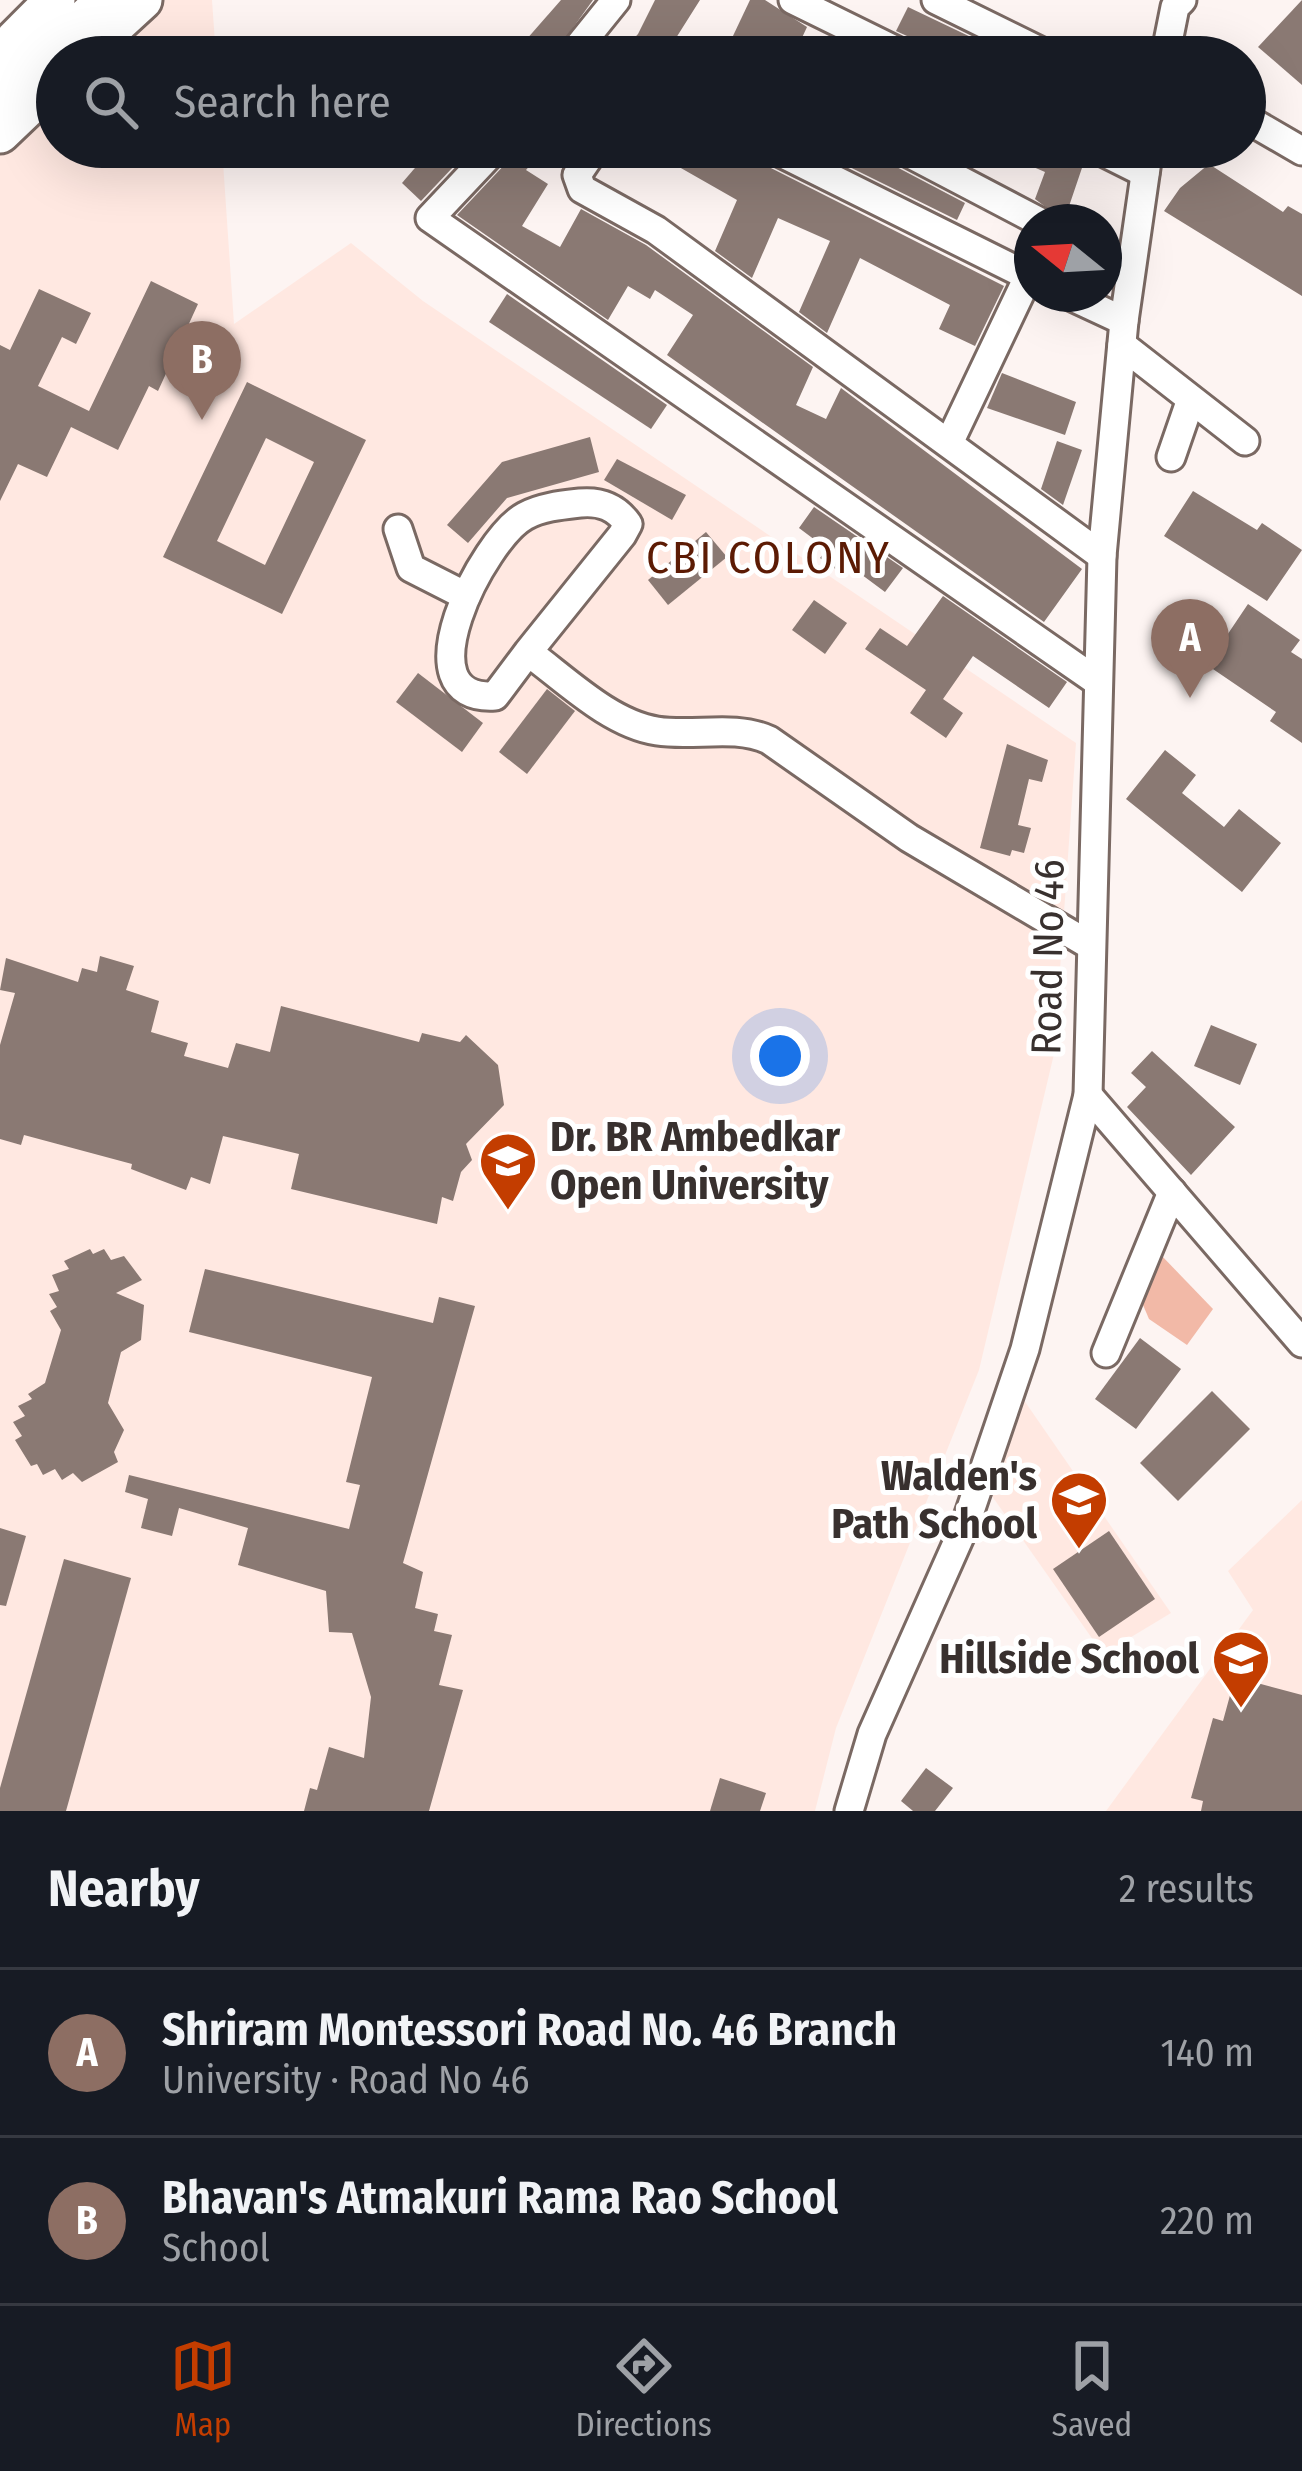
<!DOCTYPE html>
<meta charset="utf-8">
<style>
body{margin:0;font-family:"Fira Sans Condensed",sans-serif;background:#242831;color:#f1f3f6}
.compass{position:absolute;left:1014px;top:204px;width:108px;height:108px;border-radius:50%;background:#171b24;box-shadow:0 12px 48px #0002;rotate:288deg}
.you{position:absolute;left:780px;top:1056px;width:42px;height:42px;margin:-30px;border:9px solid #fff;border-radius:50%;background:#1a73e8;box-shadow:0 0 0 18px #1a73e833}
.badge{display:grid;place-items:center;width:78px;height:78px;border-radius:50%;background:#c33d00;color:#fff;font-size:39px;font-weight:700}
.pin{position:absolute;translate:-50% -99px;filter:drop-shadow(0 3px 6px #0008)}
.pin::after{content:'';position:absolute;top:63px;width:42px;height:36px;background:inherit;clip-path:polygon(0 0,100% 0,50% 100%)}
.list{margin:0;padding:0;list-style:none}
h2{display:flex;justify-content:space-between;align-items:center;height:156px;margin:0;padding:0 48px;font-size:51px}
h2 small{font-size:39px;font-weight:400;color:#9ea1a6}
.list li{display:grid;grid-template-columns:78px 1fr auto;gap:36px;align-items:center;box-sizing:border-box;height:168px;padding:0 48px;border-top:3px solid #363941}
.list b{display:block;font-size:45px;white-space:nowrap}
.list p{margin:0;font-size:39px;white-space:nowrap;color:#9ea1a6}
.list em{font-size:39px;font-style:normal;color:#9ea1a6}
.icon{flex:none;width:66px;height:66px;fill:none;stroke:currentColor;stroke-width:2;stroke-linecap:round;stroke-linejoin:round}
.map{position:relative;flex:none;width:1302px;height:1811px;overflow:hidden}
.search{position:absolute;background:#171b24;box-shadow:0 12px 48px #0002;left:36px;right:36px;top:36px;height:132px;display:flex;align-items:center;gap:30px;box-sizing:border-box;padding:0 42px;border-radius:66px;color:#9ea1a6;font-size:45px}
.sheet{height:492px;background:#171b24}
nav{display:flex;justify-content:space-around;align-items:center;box-sizing:border-box;height:168px;border-top:3px solid #363941;background:#171b24;font-size:33px;color:#9ea1a6}
nav a{display:grid;justify-items:center;gap:6px}
nav .on{color:#c33d00}
.map>svg:first-child{display:block}
.built{fill:#ffe8e1}
.green{fill:#f2b9a7}
.building{fill:#8a7973;fill-rule:evenodd}
.lines{fill:none;stroke-linecap:round;stroke-linejoin:round}
.street-casing{stroke:#7a6963;stroke-width:33}
.secondary-casing{stroke:#7a6963;stroke-width:45}
.street{stroke:#fff;stroke-width:27}
.secondary{stroke:#fff;stroke-width:39}
.labels{text-anchor:middle;dominant-baseline:central;stroke-width:10;stroke-linejoin:round;paint-order:stroke}
.street-label{font-size:42px;fill:#38302e;stroke:#fff}
.poi-label{font-size:42px;font-weight:bold;fill:#38302e;stroke:#fff;text-anchor:end}
.neighbourhood-label{font-size:45px;letter-spacing:3px;fill:#5c1b04;stroke:#fff}
</style>
<div class="map">
<svg width="1302" height="1811" viewBox="0 0 1302 1811">
<rect width="100%" height="100%" fill="#fdf4f2"/>
<g class="built">
<polygon points="143,0 212,0 216,57 85,57"/>
<polygon points="57,84 57,147 222,147 234,324 351,243 423,301 1076,743 1054,1054 979,1370 836,1728 815,1811 0,1811 0,140"/>
<polygon points="1019,1393 1171,1613 1103,1654 987,1489"/>
<polygon points="1302,1500 1302,1811 1106,1811 1253,1610 1228,1571"/>
</g>
<polygon class="green" points="1160,1254 1213,1309 1187,1345 1149,1319 1143,1305"/>
<g class="building">
<polygon points="561,0 593,0 552,57 511,57"/>
<polygon points="655,0 700,0 664,57 617,57 638,34"/>
<polygon points="750,0 765,0 807,27 793,57 723,57"/>
<polygon points="1302,0 1302,85 1258,47"/>
<polygon points="908,7 975,39 967,57 927,57 918,41 896,31"/>
<polygon points="433,147 472,147 421,201 402,183"/>
<polygon points="515,147 546,147 526,170 548,184 522,226 560,247 581,209 646,245 813,367 796,405 826,419 841,388 1082,569 1044,622 667,355 693,315 655,290 650,299 628,286 608,320 457,215 510,159"/>
<polygon points="644,147 751,147 761,163 1004,286 975,346 939,329 950,305 860,258 827,333 799,312 830,241 778,218 752,278 715,251 737,200"/>
<polygon points="809,147 879,147 889,163 965,203 957,220"/>
<polygon points="987,147 1075,147 1084,162 1064,221 1035,199 1045,172"/>
<polygon points="1209,164 1283,212 1288,206 1302,214 1302,296 1164,211 1180,188"/>
<polygon points="151,281 198,304 158,391 149,386 118,450 71,427 47,477 18,464 0,501 0,345 10,350 39,289 91,313 76,344 62,337 38,386 89,411"/>
<polygon points="507,294 667,405 651,429 489,322"/>
<polygon points="1002,373 1076,402 1065,435 987,408"/>
<path d="M 247,382 L 366,440 L 282,614 L 163,557 ZM 266,438 L 314,462 L 265,565 L 217,541 Z"/>
<polygon points="590,437 599,472 507,498 468,543 447,525 502,462"/>
<polygon points="1057,441 1082,450 1063,505 1041,489"/>
<polygon points="617,459 686,495 672,520 604,480"/>
<polygon points="1193,491 1257,530 1262,523 1302,550 1267,601 1164,536"/>
<polygon points="814,507 903,568 885,592 850,566 844,575 820,558 827,549 799,528"/>
<polygon points="706,532 727,557 668,605 648,580"/>
<polygon points="943,596 1067,682 1049,708 973,656 943,699 963,713 946,738 910,713 926,690 865,649 880,628 907,646"/>
<polygon points="814,600 847,623 825,654 792,630"/>
<polygon points="1248,604 1300,640 1291,652 1302,659 1302,743 1270,721 1276,712 1207,665"/>
<polygon points="418,673 483,723 462,752 396,702"/>
<polygon points="547,689 575,711 527,774 499,752"/>
<polygon points="1007,744 1048,760 1042,782 1029,779 1018,825 1031,828 1024,853 1012,850 1010,856 980,848"/>
<polygon points="1165,750 1196,775 1182,793 1224,827 1239,809 1281,843 1242,892 1126,799"/>
<polygon points="100,956 134,966 126,990 159,1001 151,1032 188,1043 184,1056 228,1068 236,1043 270,1052 281,1006 419,1042 422,1033 460,1042 466,1035 498,1065 504,1105 466,1144 472,1160 461,1172 453,1201 442,1197 437,1224 291,1189 299,1154 223,1136 210,1184 191,1177 186,1190 131,1169 132,1164 24,1135 21,1145 0,1139 0,1045 15,993 0,990 6,958 78,982 82,968 97,972"/>
<polygon points="1211,1025 1257,1044 1240,1085 1194,1066"/>
<polygon points="1152,1051 1235,1127 1191,1175 1127,1107 1146,1087 1131,1073"/>
<polygon points="90,1249 93,1254 104,1249 111,1260 124,1256 142,1280 116,1293 144,1305 141,1340 121,1352 108,1403 124,1430 114,1452 118,1462 82,1482 73,1473 62,1480 55,1469 43,1475 37,1464 31,1466 15,1440 22,1436 13,1422 25,1416 18,1406 32,1399 28,1394 45,1383 61,1330 50,1311 57,1307 49,1294 59,1291 52,1275 69,1269 64,1261"/>
<polygon points="205,1269 433,1323 439,1297 475,1306 403,1563 423,1572 415,1608 438,1614 434,1631 452,1635 439,1685 463,1690 429,1811 304,1811 310,1788 317,1790 329,1747 364,1758 371,1697 352,1633 329,1632 326,1591 238,1565 248,1528 179,1508 172,1536 141,1528 148,1499 125,1492 129,1475 349,1529 360,1485 346,1482 372,1377 189,1332"/>
<polygon points="1140,1338 1181,1369 1136,1429 1095,1399"/>
<polygon points="1212,1391 1250,1429 1178,1501 1140,1463"/>
<polygon points="0,1528 26,1536 6,1606 0,1605"/>
<polygon points="1109,1531 1155,1599 1099,1637 1053,1569"/>
<polygon points="64,1559 131,1578 66,1811 0,1811 0,1788"/>
<polygon points="1235,1677 1302,1695 1302,1811 1201,1811 1203,1801 1191,1798 1213,1718 1223,1721"/>
<polygon points="926,1768 953,1788 935,1811 913,1811 901,1801"/>
<polygon points="720,1778 766,1793 760,1811 710,1811"/>
</g>
<g class="lines">
<g class="street-casing">
<g id="street">
<polyline points="793,0 909,57"/>
<polyline points="936,0 1052,57"/>
<polyline points="570,57 616,0"/>
<polyline points="1165,57 1175,7 1182,0"/>
<polyline points="1245,118 1302,151"/>
<polyline points="497,147 430,218 1098,682"/>
<polyline points="596,147 577,175 582,189 656,230 1102,556"/>
<polyline points="769,147 1032,278"/>
<polyline points="897,147 1040,222"/>
<polyline points="1093,147 1145,173"/>
<polyline points="1066,294 1124,321"/>
<polyline points="1122,345 1245,441"/>
<polyline points="950,441 1028,277"/>
<polyline points="1171,457 1190,402"/>
<polyline points="398,529 411,568 466,596"/>
<path d="M 528,652 L 495,696 C 399,702 483,539 525,516 C 541,507 562,505 580,503 C 601,501 616,507 628,524 L 622,535 L 528,652 C 565,679 610,724 657,731 C 695,737 733,724 769,740 L 909,838 L 1088,944"/>
<polyline points="1088,1095 1302,1343"/>
<polyline points="1106,1353 1172,1192"/>
<polyline points="849,1811 872,1734 966,1523 1025,1349 1088,1095 1102,556 1124,321 1149,147"/>
</g>
</g>
<g class="secondary-casing">
<g id="secondary">
<polyline points="93,45 142,0"/>
<polyline points="0,55 55,0"/>
<polyline points="0,99 106,0"/>
<polyline points="0,133 44,91"/>
</g>
</g>
<use href="#street" class="street"/>
<use href="#secondary" class="secondary"/>
</g>
<defs>
<g id="university-pin" transform="scale(3)"><path d="M0 17L-7.5 6A9.5 9.5 0 1 1 7.5 6Z" fill="#c33d00" stroke="#fff"/><path d="M0-5L7-2L0 1L-7-2ZM-4 1L0 2.5L4 1V4Q0 6-4 4Z" fill="#fff"/></g>
</defs>
<g fill-rule="evenodd">
<use href="#university-pin" x="508" y="1161"/>
<use href="#university-pin" x="1079" y="1500"/>
<use href="#university-pin" x="1241" y="1659"/>
</g>
<g class="labels">
<g class="street-label">
<text transform="translate(1048 957) rotate(-89)">Road No 46</text>
</g>
<g class="poi-label">
<text x="550" y="1137" text-anchor="start">Dr. BR Ambedkar<tspan x="550" dy="48">Open University</tspan></text>
<text x="1037" y="1476">Walden's<tspan x="1037" dy="48">Path School</tspan></text>
<text x="1199" y="1659">Hillside School</text>
</g>
<g class="neighbourhood-label">
<text x="769" y="558">CBI COLONY</text>
</g>
</g>
</svg>
<svg class="compass" viewBox="-18 -18 36 36"><path d="M0-13l5 13h-10z" fill="#e53935"/><path d="M0 13l5-13h-10z" fill="#9ea1a6"/></svg>
<div class="you"></div>
<div class="pin badge" style="left:1190px;top:698px;background:#8d6e63">A</div>
<div class="pin badge" style="left:202px;top:420px;background:#8d6e63">B</div>
<div class="search"><svg class="icon" aria-label="search" viewBox="0 0 24 24"><circle cx="10" cy="10" r="6"/><path d="M15 15l6 6"/></svg>Search here</div>
</div>
<section class="sheet">
<h2>Nearby<small>2 results</small></h2>
<ul class="list">
<li><span class="badge" style="background:#8d6e63">A</span><div><b>Shriram Montessori Road No. 46 Branch</b><p>University · Road No 46</p></div><em>140 m</em></li>
<li><span class="badge" style="background:#8d6e63">B</span><div><b>Bhavan's Atmakuri Rama Rao School</b><p>School</p></div><em>220 m</em></li>
</ul>
</section>
<nav>
<a class="on"><svg class="icon" aria-label="map" viewBox="0 0 24 24"><path d="M3 6l6-2 6 2 6-2v14l-6 2-6-2-6 2zM9 4v14M15 6v14"/></svg>Map</a>
<a><svg class="icon" aria-label="directions" viewBox="0 0 24 24"><path d="M12 3l9 9-9 9-9-9zM9 14v-3h6M13 9l2 2-2 2"/></svg>Directions</a>
<a><svg class="icon" aria-label="saved" viewBox="0 0 24 24"><path d="M7 4h10v16l-5-4-5 4z"/></svg>Saved</a>
</nav>
